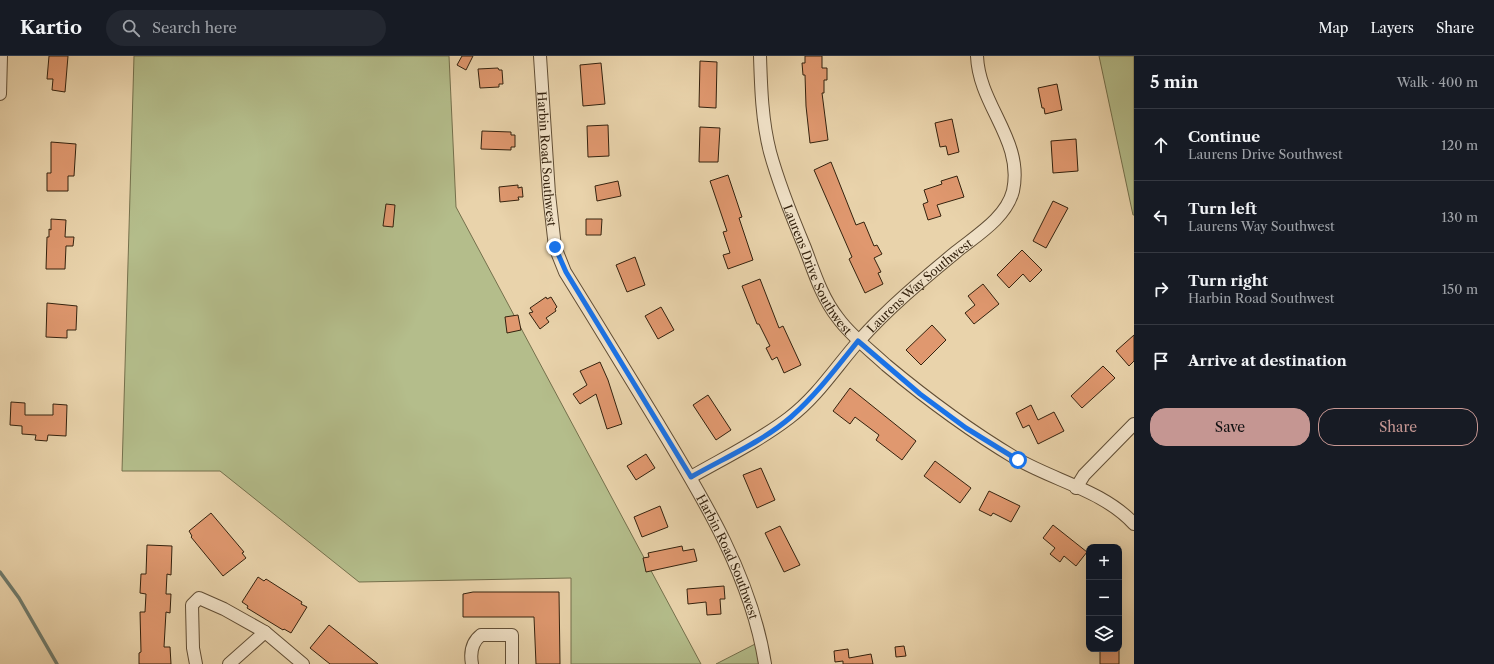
<!DOCTYPE html>
<meta charset="utf-8">
<style>
body{margin:0;font-family:"Libre Caslon Text",serif;background:#242831;color:#f1f3f6}
.controls{position:absolute;right:12px;bottom:12px;display:grid;overflow:hidden;border-radius:8px;box-shadow:0 4px 16px #0002}
.controls button{width:36px;height:36px;display:grid;place-items:center;padding:0;border:0;border-bottom:1px solid #363941;background:#171b24;color:#f1f3f6;font:20px sans-serif}
.stop{position:absolute;width:12px;height:12px;margin:-9px;border:3px solid #1a73e8;border-radius:50%;background:#fff}
.stop.end{background:#1a73e8;border-color:#fff;box-shadow:0 1px 4px #0008}
.list{margin:0;padding:0;list-style:none}
h2{display:flex;justify-content:space-between;align-items:center;height:52px;margin:0;padding:0 16px;font-size:17px}
h2 small{font-size:13px;font-weight:400;color:#9ea1a6}
.list li{display:grid;grid-template-columns:26px 1fr auto;gap:12px;align-items:center;box-sizing:border-box;height:72px;padding:0 16px;border-top:1px solid #363941}
.list b{display:block;font-size:15px;white-space:nowrap}
.list p{margin:0;font-size:13px;white-space:nowrap;color:#9ea1a6}
.list em{font-size:13px;font-style:normal;color:#9ea1a6}
.actions{display:flex;gap:8px;padding:12px 16px}
.actions a{flex:1;padding:9px 0;border:1px solid #c59692;border-radius:16px;text-align:center;font-size:14px;color:#c59692}
.actions .main{background:#c59692;color:#111}
.icon{flex:none;width:22px;height:22px;fill:none;stroke:currentColor;stroke-width:2;stroke-linecap:round;stroke-linejoin:round}
.map{position:relative;flex:none;width:1134px;height:608px;overflow:hidden}
header{display:flex;align-items:center;gap:24px;box-sizing:border-box;height:56px;padding:0 20px;background:#171b24;border-bottom:1px solid #363941}
header strong{font-size:19px}
nav{display:flex;gap:22px;margin-inline-start:auto;font-size:14px}
.search{width:280px;height:36px;background:#242831;display:flex;align-items:center;gap:10px;box-sizing:border-box;padding:0 14px;border-radius:22px;color:#9ea1a6;font-size:15px}
main{display:flex}
aside{flex:1;background:#171b24}
.map>svg:first-child{display:block}
.green{fill:#b4bd8b;stroke:#74704c}
.lines{fill:none;stroke-linecap:round;stroke-linejoin:round}
.stream{stroke:#6f7b6d;stroke-width:3.5}
.building{fill:#e0986f;stroke:#34220e}
.minor-casing{stroke:#614e35;stroke-width:14}
.minor{stroke:#f1e2c8;stroke-width:12}
.route{stroke:#1a73e8;stroke-width:5}
.labels{text-anchor:middle;dominant-baseline:central;stroke-width:3.5;stroke-linejoin:round;paint-order:stroke}
.street-label{font-size:12px;fill:#34220e;stroke:#f1e2c8}
</style>
<header>
<strong>Kartio</strong>
<div class="search"><svg class="icon" aria-label="search" viewBox="0 0 24 24"><circle cx="10" cy="10" r="6"/><path d="M15 15l6 6"/></svg>Search here</div>
<nav><a>Map</a><a>Layers</a><a>Share</a></nav>
</header>
<main>
<div class="map">
<svg width="1134" height="608" viewBox="0 0 1134 608">
<rect width="100%" height="100%" fill="#e9d3ab"/>
<filter id="stains"><feTurbulence type="fractalNoise" baseFrequency=".005" numOctaves="4"/><feColorMatrix values="0 0 0 0 .2 0 0 0 0 .09 0 0 0 0 .02 0 0 0 .5 -.17"/></filter>
<radialGradient id="worn" r=".72"><stop offset=".6" stop-color="#630" stop-opacity="0"/><stop offset="1" stop-color="#630" stop-opacity=".3"/></radialGradient>
<g class="green">
<polygon points="134,0 449,0 456,151 701,608 571,608 571,522 359,526 220,415 122,415"/>
<polygon points="1099,0 1134,0 1134,159 1133,159"/>
<polygon points="761,585 764,608 716,608"/>
</g>
<g class="lines">
<polyline class="stream" points="0,516 19,542 57,608"/>
</g>
<g class="building">
<polygon points="49,0 68,0 65,36 52,34 53,23 47,23"/>
<polygon points="462,0 473,0 466,14 457,9"/>
<polygon points="805,0 822,0 822,12 827,12 827,24 824,24 824,37 822,37 828,84 810,87 806,50 805,19 803,19 802,7 805,7"/>
<polygon points="700,5 717,6 716,52 699,51"/>
<polygon points="601,7 605,48 583,50 580,9"/>
<polygon points="498,12 499,14 502,14 503,28 499,28 499,31 480,32 478,13"/>
<polygon points="1057,28 1062,54 1045,58 1044,52 1042,52 1038,32"/>
<polygon points="952,63 959,96 948,99 946,90 940,91 935,67"/>
<polygon points="608,69 609,100 588,101 587,70"/>
<polygon points="700,71 720,72 718,106 699,106"/>
<polygon points="482,75 511,76 511,79 515,79 515,91 511,91 511,94 481,93"/>
<polygon points="1076,83 1078,115 1053,117 1051,85"/>
<polygon points="51,86 76,88 74,120 68,120 68,135 47,135 47,117 51,117"/>
<polygon points="831,106 856,169 864,166 874,190 877,189 882,198 874,202 881,216 878,217 883,228 865,237 849,203 852,201 814,114"/>
<polygon points="728,119 742,161 739,162 753,204 728,213 723,199 730,197 723,176 727,175 710,125"/>
<polygon points="957,120 964,141 937,149 941,160 928,164 923,148 928,146 924,134 942,128 941,125"/>
<polygon points="618,125 621,140 597,145 595,130"/>
<polygon points="518,129 518,132 522,131 523,141 518,141 519,144 500,146 499,131"/>
<polygon points="1053,145 1068,152 1046,192 1033,185"/>
<polygon points="386,148 395,149 393,171 383,170"/>
<polygon points="51,163 66,164 65,181 74,181 73,190 66,190 65,213 46,213 47,181 49,181 49,173 51,174"/>
<polygon points="586,163 602,163 601,179 586,179"/>
<polygon points="1022,194 1042,214 1030,226 1023,218 1009,232 997,219"/>
<polygon points="635,201 645,229 627,236 616,209"/>
<polygon points="760,223 779,272 783,270 801,309 784,317 777,301 772,304 766,292 770,290 759,268 757,268 742,230"/>
<polygon points="983,228 999,248 974,268 965,257 975,249 968,240"/>
<polygon points="546,241 547,243 551,241 557,251 555,253 556,255 546,262 549,266 540,273 529,257 533,256 530,252"/>
<polygon points="47,247 77,250 76,274 67,274 67,282 46,281"/>
<polygon points="661,251 674,274 658,283 645,260"/>
<polygon points="518,259 521,274 507,277 505,261"/>
<polygon points="932,269 946,284 921,309 906,294"/>
<polygon points="1134,279 1134,305 1129,310 1116,295"/>
<polygon points="600,306 608,324 622,368 607,373 596,338 580,348 573,338 587,329 580,315"/>
<polygon points="1103,310 1115,322 1082,352 1071,340"/>
<polygon points="850,332 916,385 902,404 876,384 879,379 855,361 850,368 833,355"/>
<polygon points="708,339 731,374 716,384 693,349"/>
<polygon points="11,346 25,347 25,359 53,359 53,348 67,349 66,380 48,379 47,385 35,384 36,379 22,378 22,370 10,369"/>
<polygon points="1031,349 1038,364 1054,356 1064,375 1038,388 1029,369 1023,372 1016,357"/>
<polygon points="646,398 655,412 636,424 627,410"/>
<polygon points="935,405 971,432 960,447 924,420"/>
<polygon points="761,412 775,444 757,452 743,419"/>
<polygon points="989,435 1020,450 1011,466 993,457 991,460 979,454"/>
<polygon points="660,450 668,471 642,481 634,461"/>
<polygon points="211,457 244,496 242,497 246,502 223,520 191,481 192,480 189,475"/>
<polygon points="1053,469 1087,496 1076,510 1064,500 1060,506 1050,498 1055,492 1043,482"/>
<polygon points="780,470 800,509 784,516 765,477"/>
<polygon points="147,489 172,490 171,519 167,518 166,538 171,538 170,557 166,556 164,591 170,591 171,608 139,608 139,597 141,596 140,556 145,556 146,538 140,537 141,518 146,518"/>
<polygon points="682,490 683,495 694,493 697,505 646,516 643,502 649,501 648,497"/>
<polygon points="258,521 264,525 266,523 302,546 301,548 307,551 291,577 284,573 283,574 247,552 248,550 242,546"/>
<polygon points="724,530 725,543 720,543 721,558 707,559 706,546 688,548 687,533"/>
<polygon points="473,536 559,536 560,608 536,608 534,561 463,561 463,538"/>
<polygon points="329,569 378,608 330,608 310,592"/>
<polygon points="904,590 906,600 896,601 895,591"/>
<polygon points="848,593 849,602 871,598 873,608 843,608 843,605 835,606 834,595"/>
<rect x="1100" y="593" width="19" height="15"/>
</g>
<g class="lines">
<g class="minor-casing">
<g id="minor">
<path id="s1" d="M 540,0 L 549,138 L 555,191 L 565,216 C 595,264 624,312 654,361 C 700,437 751,518 765,608"/>
<path id="s2" d="M 760,0 C 761,32 762,65 770,96 C 779,129 792,161 805,192 C 814,216 822,242 838,262 C 851,280 870,294 886,309 C 928,344 970,375 1017,403 C 1055,425 1104,435 1134,468"/>
<polyline points="0,38 1,0"/>
<path id="s3" d="M 691,421 C 724,402 759,385 789,362 C 817,341 836,311 858,286 C 888,252 922,224 956,196 C 977,179 1006,162 1013,135 C 1024,84 979,50 977,0"/>
<polyline points="1076,432 1084,419 1134,368"/>
<polyline points="265,576 303,608"/>
<polyline points="196,608 193,592 192,549 199,542 224,553 265,576 229,608"/>
<path d="M 472,608 C 470,597 472,586 481,579 L 512,579 L 512,608"/>
</g>
</g>
<use href="#minor" class="minor"/>
</g>
<g class="lines">
<path class="route" d="M 555,191 L 566,216 L 691,421 C 724,402 762,386 791,361 C 817,338 837,311 858,285 L 920,338 L 966,372 L 1018,404"/>
</g>
<g class="labels">
<g class="street-label">
<text stroke="none"><textPath href="#s1" startOffset="103">Harbin Road Southwest</textPath></text>
<text stroke="none"><textPath href="#s2" startOffset="224">Laurens Drive Southwest</textPath></text>
<text stroke="none"><textPath href="#s3" startOffset="301">Laurens Way Southwest</textPath></text>
<text stroke="none"><textPath href="#s1" startOffset="547">Harbin Road Southwest</textPath></text>
</g>
</g>
<rect width="100%" height="100%" filter="url(#stains)"/>
<rect width="100%" height="100%" fill="url(#worn)"/>
</svg>
<div class="controls">
<button>+</button>
<button>−</button>
<button><svg class="icon" aria-label="layers" viewBox="0 0 24 24"><path d="M12 4l9 5-9 5-9-5zM3 14l9 5 9-5"/></svg></button>
</div>
<div class="stop" style="left:1018px;top:404px"></div>
<div class="stop end" style="left:555px;top:191px"></div>
</div>
<aside>
<h2>5 min<small>Walk · 400 m</small></h2>
<ul class="list">
<li><svg class="icon" aria-label="ahead" viewBox="0 0 24 24"><path d="M12 20V5M6 11l6-6 6 6"/></svg><div><b>Continue</b><p>Laurens Drive Southwest</p></div><em>120 m</em></li>
<li><svg class="icon" aria-label="left" viewBox="0 0 24 24"><path d="M17 20v-9H6M10 6l-5 5 5 5"/></svg><div><b>Turn left</b><p>Laurens Way Southwest</p></div><em>130 m</em></li>
<li><svg class="icon" aria-label="right" viewBox="0 0 24 24"><path d="M7 20v-9h11M14 6l5 5-5 5"/></svg><div><b>Turn right</b><p>Harbin Road Southwest</p></div><em>150 m</em></li>
<li><svg class="icon" aria-label="arrive" viewBox="0 0 24 24"><path d="M6 21V4h12l-3 4 3 4H6"/></svg><div><b>Arrive at destination</b></div></li>
</ul>
<div class="actions"><a class="main">Save</a><a>Share</a></div>
</aside>
</main>
